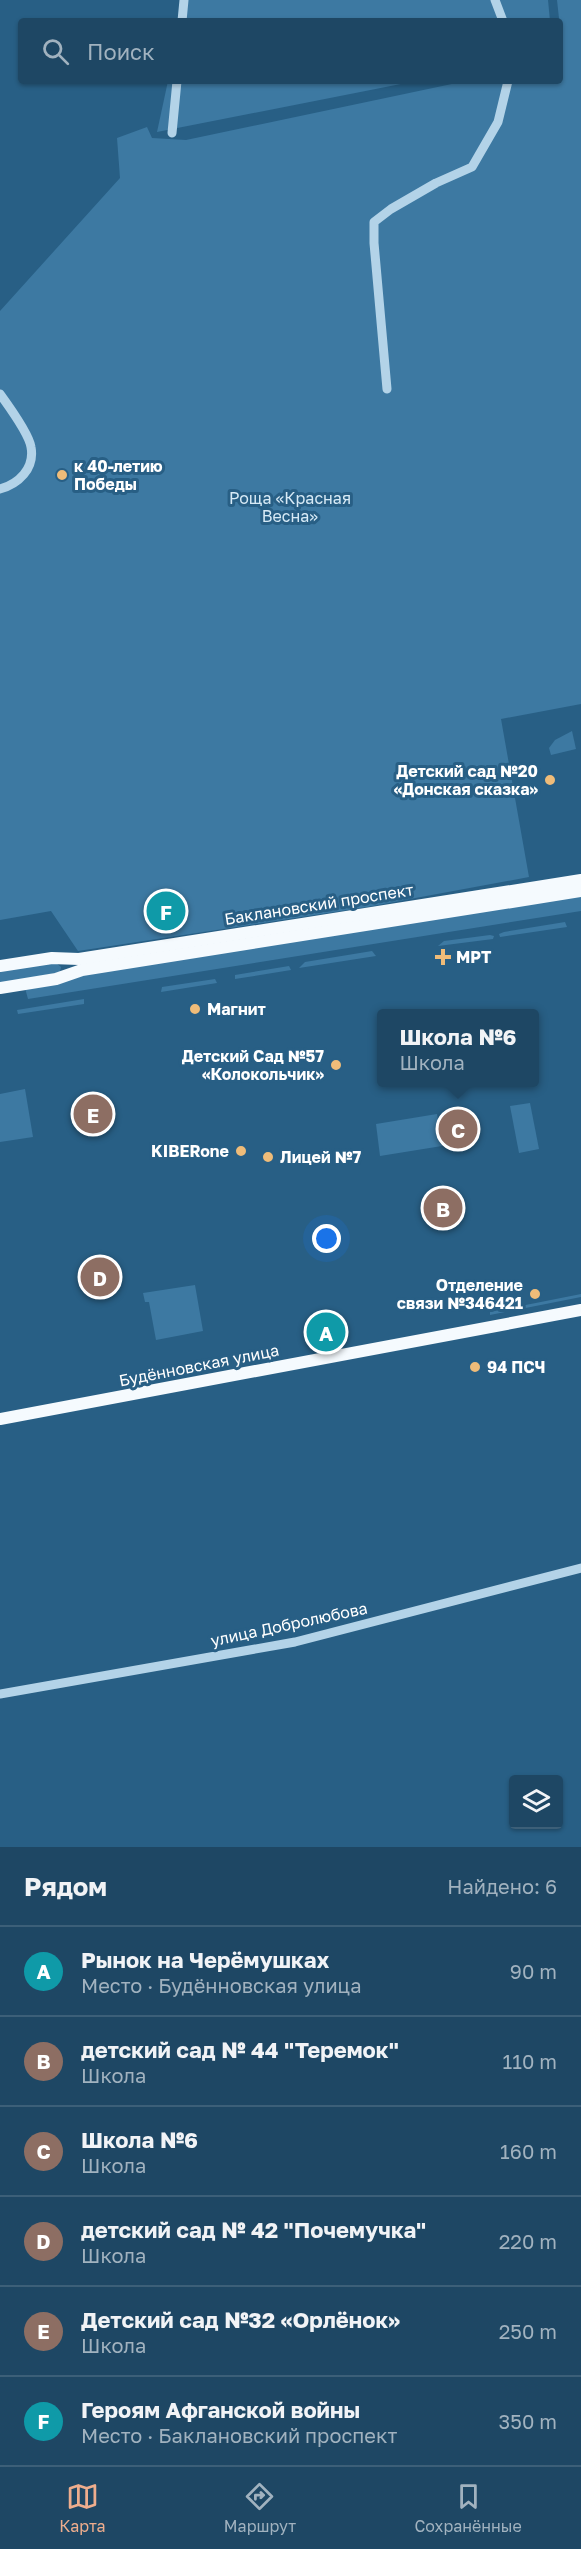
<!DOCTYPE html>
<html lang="ru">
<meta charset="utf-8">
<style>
body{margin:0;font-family:"Golos Text",sans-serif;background:#2b516d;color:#f1f3f6}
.controls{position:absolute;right:18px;bottom:18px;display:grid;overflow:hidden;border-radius:6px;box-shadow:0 2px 4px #0004}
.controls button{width:54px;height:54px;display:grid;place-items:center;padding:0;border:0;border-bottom:2px solid #3c5f78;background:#1e4764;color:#f1f3f6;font:30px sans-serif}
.you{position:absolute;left:327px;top:1239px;width:21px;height:21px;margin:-15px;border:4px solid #fff;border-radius:50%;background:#1a73e8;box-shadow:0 0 0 9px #1a73e833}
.badge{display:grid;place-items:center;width:39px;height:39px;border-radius:50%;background:#eead8d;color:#fff;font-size:20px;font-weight:700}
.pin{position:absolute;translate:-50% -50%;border:3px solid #fff;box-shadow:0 2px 6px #0006}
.popup{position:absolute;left:377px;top:1009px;width:162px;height:78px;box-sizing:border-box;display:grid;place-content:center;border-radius:6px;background:#1e4764;filter:drop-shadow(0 2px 4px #0005);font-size:20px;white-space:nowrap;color:#a1b2bf}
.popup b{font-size:22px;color:#f1f3f6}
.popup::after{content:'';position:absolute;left:50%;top:100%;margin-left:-12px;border:12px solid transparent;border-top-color:#1e4764}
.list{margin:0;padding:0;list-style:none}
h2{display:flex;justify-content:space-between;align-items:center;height:78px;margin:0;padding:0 24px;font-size:26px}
h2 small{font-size:20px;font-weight:400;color:#a1b2bf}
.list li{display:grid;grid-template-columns:39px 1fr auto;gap:18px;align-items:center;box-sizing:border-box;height:90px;padding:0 24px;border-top:2px solid #3c5f78}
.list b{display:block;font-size:22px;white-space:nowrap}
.list p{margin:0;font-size:20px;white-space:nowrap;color:#a1b2bf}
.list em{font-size:20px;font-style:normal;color:#a1b2bf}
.icon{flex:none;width:33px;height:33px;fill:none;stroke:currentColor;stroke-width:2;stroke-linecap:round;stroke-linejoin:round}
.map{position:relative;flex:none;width:581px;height:1847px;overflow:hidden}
.search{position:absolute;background:#1e4764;box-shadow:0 2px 4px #0004;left:18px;right:18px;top:18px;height:66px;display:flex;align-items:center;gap:15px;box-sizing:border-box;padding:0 21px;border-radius:6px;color:#a1b2bf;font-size:22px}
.sheet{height:618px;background:#1e4764}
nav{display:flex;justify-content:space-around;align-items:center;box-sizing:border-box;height:84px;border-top:2px solid #3c5f78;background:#1e4764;font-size:16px;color:#a1b2bf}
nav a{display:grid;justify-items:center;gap:3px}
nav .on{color:#eead8d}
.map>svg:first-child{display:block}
.green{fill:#3d79a2}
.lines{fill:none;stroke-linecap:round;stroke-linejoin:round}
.minor{stroke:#b3d3e8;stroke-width:9}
.major{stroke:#f5fafe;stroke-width:12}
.poi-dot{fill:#efbc79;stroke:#285f85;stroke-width:2}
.labels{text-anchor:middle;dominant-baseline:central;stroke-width:6;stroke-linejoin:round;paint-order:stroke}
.poi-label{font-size:16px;font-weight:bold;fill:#fff;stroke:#285f85;text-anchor:start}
.park-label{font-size:16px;fill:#d7eaf6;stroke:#285f85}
.street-label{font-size:16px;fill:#fff;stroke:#285f85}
</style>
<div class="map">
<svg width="581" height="1847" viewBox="0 0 581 1847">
<rect width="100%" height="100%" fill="#285f85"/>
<g class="green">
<polygon points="184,0 548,0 550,21 182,21"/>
<polygon points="557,0 581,0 581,704 501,719 529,877 367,907 78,951 51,911 0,920 0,311 120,178 117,138 147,127 152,138 186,140 466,81 560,81 560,48 562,46"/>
<polygon points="168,81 416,81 157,132"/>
<polygon points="572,731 576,749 551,755 549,748 555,740"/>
<polygon points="581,896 581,911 28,999 25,988 80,975"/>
<polygon points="565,922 567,927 500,937 499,934 504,932"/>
<polygon points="490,935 494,936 493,939 438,946 444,941"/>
<polygon points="372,951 376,956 299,968 305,962"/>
<polygon points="55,962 61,967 60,972 0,984 0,970"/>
<polygon points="289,966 291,970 235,979 235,975"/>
<polygon points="215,979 217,983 161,992 162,987"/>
<polygon points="84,999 84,1004 18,1014 17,1010"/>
<polygon points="25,1089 33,1137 0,1142 0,1094"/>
<polygon points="530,1103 539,1149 519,1153 510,1106"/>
<polygon points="437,1114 442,1146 380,1156 376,1124"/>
<polygon points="195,1285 203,1331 156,1340 149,1302 145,1302 143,1293"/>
<polygon points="581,1294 581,1297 490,1315 490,1312"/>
</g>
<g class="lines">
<g class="minor">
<polyline points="495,0 503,21"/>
<polyline points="182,21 184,0"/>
<polyline points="172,133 177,81"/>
<polyline points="387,389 374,243 374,222 391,209 436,183 472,167 498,122 508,81"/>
<path d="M 0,394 C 8,405 29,434 31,447 C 35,469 18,484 0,489"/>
<polyline points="0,1694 295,1642 581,1568"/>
</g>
<g class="major">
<polyline points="0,966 52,958 79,959 581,880"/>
<polyline points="0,988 56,979 82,970 581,891"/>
<polyline points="0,1419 581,1310"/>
</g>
</g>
<g class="poi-dot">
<circle cx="62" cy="475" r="6"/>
<circle cx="550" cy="780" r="6"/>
<path d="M440 948h6v6h6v6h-6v6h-6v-6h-6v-6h6z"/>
<circle cx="195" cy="1009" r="6"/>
<circle cx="336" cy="1065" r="6"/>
<circle cx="241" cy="1151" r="6"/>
<circle cx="268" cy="1157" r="6"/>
<circle cx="535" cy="1294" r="6"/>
<circle cx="475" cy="1367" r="6"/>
</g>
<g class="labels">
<g class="poi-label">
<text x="74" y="466">к 40-летию<tspan x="74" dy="18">Победы</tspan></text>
<text x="538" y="771" text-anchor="end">Детский сад №20<tspan x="538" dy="18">«Донская сказка»</tspan></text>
<text x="456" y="957">МРТ</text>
<text x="207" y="1009">Магнит</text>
<text x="324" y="1056" text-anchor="end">Детский Сад №57<tspan x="324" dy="18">«Колокольчик»</tspan></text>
<text x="229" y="1151" text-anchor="end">KIBERone</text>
<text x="280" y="1157">Лицей №7</text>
<text x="523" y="1285" text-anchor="end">Отделение<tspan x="523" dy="18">связи №346421</tspan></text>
<text x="487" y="1367">94 ПСЧ</text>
</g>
<g class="park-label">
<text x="290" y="498">Роща «Красная<tspan x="290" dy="18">Весна»</tspan></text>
</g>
<g class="street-label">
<text transform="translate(319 904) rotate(-9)">Баклановский проспект</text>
<text transform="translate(199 1365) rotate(-11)">Будённовская улица</text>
<text transform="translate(289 1624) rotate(-12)">улица Добролюбова</text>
</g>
</g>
</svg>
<div class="controls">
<button><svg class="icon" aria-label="layers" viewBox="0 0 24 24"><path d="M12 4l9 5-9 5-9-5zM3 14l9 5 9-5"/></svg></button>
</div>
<div class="you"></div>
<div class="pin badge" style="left:326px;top:1332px;background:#0f9aa8">A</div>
<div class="pin badge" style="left:443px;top:1208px;background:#8d6e63">B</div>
<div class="pin badge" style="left:458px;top:1129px;background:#8d6e63">C</div>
<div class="popup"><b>Школа №6</b>Школа</div>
<div class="pin badge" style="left:100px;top:1277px;background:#8d6e63">D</div>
<div class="pin badge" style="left:93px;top:1114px;background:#8d6e63">E</div>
<div class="pin badge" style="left:166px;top:911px;background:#0f9aa8">F</div>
<div class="search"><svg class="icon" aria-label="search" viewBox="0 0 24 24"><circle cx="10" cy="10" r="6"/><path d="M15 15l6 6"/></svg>Поиск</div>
</div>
<section class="sheet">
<h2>Рядом<small>Найдено: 6</small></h2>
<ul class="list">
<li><span class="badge" style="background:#0f9aa8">A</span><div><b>Рынок на Черёмушках</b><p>Место · Будённовская улица</p></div><em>90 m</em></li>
<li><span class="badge" style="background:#8d6e63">B</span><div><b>детский сад № 44 &quot;Теремок&quot;</b><p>Школа</p></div><em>110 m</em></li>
<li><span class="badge" style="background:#8d6e63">C</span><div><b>Школа №6</b><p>Школа</p></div><em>160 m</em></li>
<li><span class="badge" style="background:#8d6e63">D</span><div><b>детский сад № 42 &quot;Почемучка&quot;</b><p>Школа</p></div><em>220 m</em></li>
<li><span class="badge" style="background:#8d6e63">E</span><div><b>Детский сад №32 «Орлёнок»</b><p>Школа</p></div><em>250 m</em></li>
<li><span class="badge" style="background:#0f9aa8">F</span><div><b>Героям Афганской войны</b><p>Место · Баклановский проспект</p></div><em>350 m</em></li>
</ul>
</section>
<nav>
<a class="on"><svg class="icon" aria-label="map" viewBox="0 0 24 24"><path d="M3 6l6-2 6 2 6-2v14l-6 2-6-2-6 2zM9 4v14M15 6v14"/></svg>Карта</a>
<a><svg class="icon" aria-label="directions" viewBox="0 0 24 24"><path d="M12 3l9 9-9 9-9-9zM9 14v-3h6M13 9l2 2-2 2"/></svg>Маршрут</a>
<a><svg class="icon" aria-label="saved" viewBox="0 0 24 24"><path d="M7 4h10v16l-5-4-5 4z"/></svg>Сохранённые</a>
</nav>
